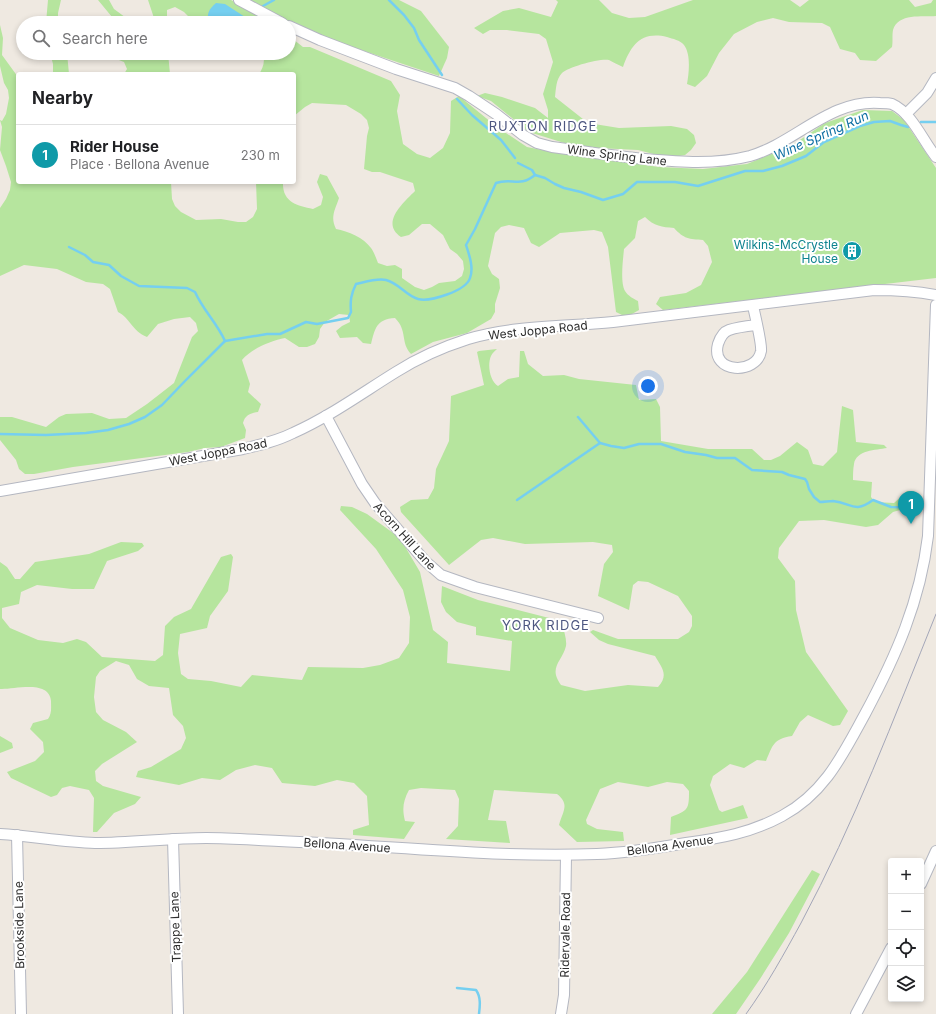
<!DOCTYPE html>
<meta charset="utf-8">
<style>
body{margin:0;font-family:Inter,sans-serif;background:#f2f2f2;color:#202124}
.controls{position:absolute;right:12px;bottom:12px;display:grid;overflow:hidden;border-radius:4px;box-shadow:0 2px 6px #0003}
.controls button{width:36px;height:36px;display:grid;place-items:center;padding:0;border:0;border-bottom:1px solid #e0e0e0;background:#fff;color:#202124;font:20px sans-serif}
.you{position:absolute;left:648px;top:386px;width:14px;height:14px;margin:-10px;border:3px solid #fff;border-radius:50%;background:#1a73e8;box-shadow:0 0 0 6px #1a73e833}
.badge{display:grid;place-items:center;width:26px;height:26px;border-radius:50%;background:#db2777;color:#fff;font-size:13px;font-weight:700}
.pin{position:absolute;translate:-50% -33px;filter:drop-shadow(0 1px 2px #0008)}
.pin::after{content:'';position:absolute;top:21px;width:14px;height:12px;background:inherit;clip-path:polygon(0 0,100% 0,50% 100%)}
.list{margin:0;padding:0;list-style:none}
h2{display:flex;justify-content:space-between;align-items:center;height:52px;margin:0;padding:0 16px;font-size:17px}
h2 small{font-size:13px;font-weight:400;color:#757577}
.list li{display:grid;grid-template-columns:26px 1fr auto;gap:12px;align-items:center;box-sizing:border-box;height:60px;padding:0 16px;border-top:1px solid #e0e0e0}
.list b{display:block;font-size:15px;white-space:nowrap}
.list p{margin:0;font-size:13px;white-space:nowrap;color:#757577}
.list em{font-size:13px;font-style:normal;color:#757577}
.icon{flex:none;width:22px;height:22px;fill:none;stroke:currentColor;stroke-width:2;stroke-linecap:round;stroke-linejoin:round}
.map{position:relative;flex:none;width:936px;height:1014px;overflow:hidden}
.search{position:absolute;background:#fff;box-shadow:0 2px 6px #0003;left:16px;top:16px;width:280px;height:44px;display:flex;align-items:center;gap:10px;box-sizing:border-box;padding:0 14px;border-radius:22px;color:#757577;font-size:15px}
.panel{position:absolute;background:#fff;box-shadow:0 2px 6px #0003;left:16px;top:72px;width:280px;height:112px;border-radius:4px}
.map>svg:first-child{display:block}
.green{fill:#b6e59e}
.water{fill:#75cff0}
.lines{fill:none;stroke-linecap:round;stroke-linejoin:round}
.stream{stroke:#75cff0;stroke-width:2.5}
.minor-casing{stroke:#b4b7c1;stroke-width:12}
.minor{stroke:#fff;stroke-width:10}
.tram{stroke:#a3a6b8;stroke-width:1}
.labels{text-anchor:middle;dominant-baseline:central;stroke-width:4;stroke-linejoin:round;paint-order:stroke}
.street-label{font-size:12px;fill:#2e2e2e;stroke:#fff}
.culture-label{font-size:12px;fill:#0d838f;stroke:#fff;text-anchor:end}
.neighbourhood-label{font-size:13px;letter-spacing:1px;fill:#4d5680;stroke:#fff}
.water-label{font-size:13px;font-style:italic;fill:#0d6fa3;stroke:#fff}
</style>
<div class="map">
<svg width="936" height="1014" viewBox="0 0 936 1014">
<rect width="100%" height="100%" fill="#efe9e1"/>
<g class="green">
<polygon points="48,0 61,0 58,13 58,23 46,23"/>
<polygon points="98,0 109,0 114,9 133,23 117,23"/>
<polygon points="148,0 231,0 266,18 272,23 195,23 184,12 175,7 167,10 167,23 154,23 154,18"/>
<polygon points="246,0 399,0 421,11 449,47 447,58 439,76 322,37 282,20"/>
<path d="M 556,0 L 599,0 L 612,13 L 629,18 L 645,17 L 693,0 L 790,0 L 800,7 L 809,0 L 909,0 L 915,7 L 931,3 L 933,0 L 936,0 L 936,16 C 922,17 898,13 893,30 C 892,35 893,42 892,47 L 876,61 L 860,60 L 855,53 L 840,49 L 830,27 L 822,23 L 789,22 L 773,18 L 757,22 L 734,34 L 719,53 L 707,76 L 695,87 L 687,84 C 689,73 691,54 684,45 C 680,40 673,39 667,37 C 641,31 631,45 623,67 C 618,65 613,62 609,60 C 600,58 568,67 562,73 C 556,79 556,89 555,97 L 588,123 L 619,128 L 671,126 L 687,129 L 694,135 L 696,143 L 691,150 L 685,155 L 669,158 L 638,150 L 577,147 L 529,132 L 491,101 L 477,96 L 485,93 L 502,97 L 535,108 L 548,118 L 548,110 L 543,94 L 553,62 L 546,39 L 539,34 L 507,30 L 490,30 L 483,34 L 474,28 L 503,11 L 519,8 L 551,17 L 558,2 Z"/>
<path d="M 0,25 L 3,38 L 2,55 L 18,77 L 18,182 L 171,182 L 172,199 L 175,206 L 181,212 L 196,220 L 221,219 L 238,222 L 246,222 L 253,217 L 257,209 L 256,182 L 283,182 C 282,202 297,206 313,209 L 321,205 L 323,197 L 317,182 L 320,174 L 327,176 L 339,198 C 335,210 330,217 336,229 C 348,231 364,238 371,248 C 374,252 376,258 378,263 L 387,266 L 395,265 L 402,269 L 402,278 L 415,287 L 424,290 L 432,287 L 439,283 L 455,281 L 462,276 L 464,269 L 463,261 L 457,254 L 450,249 L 443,235 L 430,224 L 422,224 L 409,235 L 401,237 C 380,223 403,203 415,191 L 413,183 L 380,172 L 372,172 L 364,169 L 367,136 L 369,128 L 367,120 L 361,114 L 346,105 L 312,103 L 305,107 L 294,116 L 294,74 L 259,74 C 263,68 266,60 262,53 L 289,53 L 289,36 L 303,47 L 310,47 L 391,81 L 400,95 L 397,111 L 403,144 L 417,154 L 430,158 L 443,148 L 450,133 L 451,101 L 459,96 L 497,127 L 527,147 L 557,153 L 659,167 L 703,169 L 747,164 L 791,146 L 825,123 L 863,110 L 892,111 L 904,120 L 936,168 L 936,278 L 663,310 L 656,304 L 660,297 L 686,293 L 701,285 L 712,262 L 708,246 L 703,240 C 689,239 684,239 674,228 C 662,227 654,226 645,217 L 638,221 L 635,238 L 624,249 C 623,260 620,282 625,291 C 628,296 634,299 638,301 L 639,310 L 632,314 L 624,316 L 616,312 L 608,247 L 602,232 L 594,230 L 560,233 L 539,247 L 531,243 L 524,228 L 509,225 L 501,227 L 495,233 L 488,266 L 492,274 L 499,279 L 500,288 L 495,304 L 495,312 L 491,319 L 467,333 L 433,342 L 411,354 C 400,342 408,331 395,318 C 376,319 375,329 371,344 L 363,343 L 357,337 L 340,338 L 336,331 L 342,326 L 350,322 L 349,315 L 339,314 L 325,322 L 320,329 L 319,337 L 315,344 L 307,347 L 299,347 L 285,338 C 271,341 252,348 242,360 L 250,384 L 248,392 L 261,404 L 258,412 C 251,413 245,415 243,423 L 246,430 L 245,438 L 221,447 L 205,448 L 188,452 L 73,467 L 34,474 L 25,474 L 19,469 L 16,460 L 0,440 L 0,417 L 12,417 L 46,427 L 59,417 L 66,414 L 92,413 L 109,419 L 126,418 L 147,404 L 174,383 L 192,337 L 198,331 L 196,323 L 190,317 L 174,319 L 158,324 L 147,337 C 132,331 130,318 118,312 L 110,289 L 103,284 L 86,282 L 57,269 L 24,265 L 0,276 L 0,208 L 6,199 L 10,190 L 11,182 L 6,166 L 0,150 L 2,127 L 0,120 L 2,121 L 6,114 L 9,98 L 8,90 L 4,83 L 0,66 Z"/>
<polygon points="50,53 67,53 69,74 53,74 53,64"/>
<polygon points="101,53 168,53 170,74 124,74 127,69 124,62"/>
<path d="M 497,349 C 495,351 492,353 491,356 C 487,365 490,381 498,386 L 508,379 L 519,377 L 520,351 L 524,351 L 528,364 L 543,376 L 564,375 L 579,379 L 636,385 L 639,400 L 656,399 L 660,407 L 661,441 L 708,449 L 752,449 L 764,460 L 771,460 L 780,456 L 797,442 L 808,450 L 813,464 L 823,466 L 837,452 L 842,406 L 853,410 L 856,442 L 884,445 L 887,448 C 876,450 856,450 854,464 C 853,469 853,475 853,480 L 872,482 L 871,497 L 875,502 L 894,503 L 907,491 L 914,491 L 916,495 L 914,506 L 893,512 L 878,525 L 866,527 L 824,520 L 799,521 L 779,548 L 778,558 L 795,581 L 796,610 L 806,652 L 848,711 L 840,725 L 833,726 L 808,715 L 800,722 L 792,736 C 773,739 773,745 766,761 L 757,760 L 744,768 L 730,764 L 713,776 L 710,785 L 719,810 L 722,812 L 743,805 L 748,818 L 670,835 L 671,817 C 688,810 689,810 689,791 L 683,784 L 667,782 L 648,787 L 618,782 L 600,789 L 586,820 L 587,824 L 597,829 L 623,832 L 624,841 L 577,842 L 559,825 C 563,811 570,804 557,794 L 494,790 L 488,820 L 506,821 L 510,843 L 446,839 L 458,826 L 459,799 L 455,790 L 421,788 L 409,790 C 403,801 402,809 405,821 L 415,822 L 404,839 L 353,835 L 353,830 L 369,825 L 367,796 L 354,783 L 337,780 L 315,786 L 282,783 L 272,768 L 255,765 L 236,770 L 220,780 L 202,778 L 179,785 L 136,777 L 138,771 L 151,767 L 181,749 L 186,738 L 183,726 L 173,715 L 169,688 L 149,686 L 137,679 L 129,665 L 116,661 L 100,671 L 96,677 L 94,697 L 96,712 L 103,720 L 126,732 L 137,742 L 102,764 L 95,771 L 96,781 L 103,786 L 141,797 L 135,804 L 114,813 L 97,832 L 93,832 L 94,798 L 89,790 L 70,786 L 62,788 L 57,795 L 51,797 L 11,778 L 7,772 L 35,761 L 44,752 L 43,742 L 30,729 L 33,723 L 48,719 C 52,713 51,708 51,701 C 49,679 13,690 0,689 L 0,562 L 7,567 L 15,579 L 20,579 L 35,562 L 89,554 L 121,542 L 142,543 L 144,546 L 138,551 L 107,561 L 94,589 L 72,589 L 37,585 L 21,592 L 19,604 L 2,608 L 2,618 L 10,628 L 38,640 L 63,643 L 77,639 L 86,642 L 102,657 L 155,661 L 163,655 L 165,626 L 174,617 L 191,609 L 221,557 L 231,554 L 233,557 L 228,591 L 210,616 L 207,628 L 180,634 L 178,653 L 181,674 L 188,679 L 211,681 L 241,687 L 252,675 L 302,680 L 308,667 L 363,668 L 380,665 L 399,658 L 409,643 L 410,617 L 403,590 L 376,549 L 340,510 L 341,506 L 352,507 L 367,514 L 400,538 L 420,572 L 433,630 L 448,642 L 447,663 L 510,671 L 512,641 L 476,635 L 476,627 L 457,622 L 446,612 L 441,602 L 442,586 L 478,600 L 557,620 L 562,624 C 564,631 567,640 566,646 C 562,662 548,667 561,685 L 585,691 L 628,685 L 658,687 C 669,675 662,668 655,656 L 608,644 L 599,640 L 590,632 L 593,630 L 618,639 L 678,639 L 689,632 L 692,626 L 692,616 L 678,596 L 648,582 L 638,581 L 633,585 L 629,610 L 598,596 L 604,564 L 613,552 L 612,545 L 593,542 L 525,544 L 493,538 L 481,540 L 449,565 L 401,512 L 400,507 L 411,500 L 428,499 L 434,488 L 436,469 L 449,441 L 451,396 L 484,385 L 477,352 L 479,351 Z"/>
<polygon points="0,736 12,743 13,748 0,753"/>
<polygon points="812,870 820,874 789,933 760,979 736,1014 712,1014 747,972"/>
</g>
<path class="water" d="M 216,3 L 225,4 L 245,17 L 246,23 L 209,23 C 206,14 209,9 216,3 Z"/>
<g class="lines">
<g class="stream">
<polyline points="389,0 404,15 414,28 419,40 442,75"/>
<polyline points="263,6 274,0"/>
<polyline points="457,99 472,115 501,140 515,158"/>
<polyline points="921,122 936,122"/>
<polyline points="518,163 532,170 535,175 545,178 555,184 564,188 581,192 603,200 623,194 637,182 675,182 698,186 745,171 763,171 782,166 806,156 824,142 860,126 874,122 890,121 901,125 908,127"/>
<path d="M 69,247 L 85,255 L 93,262 L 109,265 L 121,276 L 139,286 L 187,288 L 195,292 C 203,310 217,323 225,341"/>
<path d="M 578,417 L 600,443 L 611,446 L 624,448 L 639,444 L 661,444 L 685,452 L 706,455 L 717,458 L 735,458 L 752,470 L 782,472 L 789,475 L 805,479 L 807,482 L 809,489 L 814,497 L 820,502 C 824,502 829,501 833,501 C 852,503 854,514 873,500 L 891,507 L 923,508"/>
<path d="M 0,434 L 46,435 L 86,433 L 108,430 L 129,424 L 145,417 L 162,405 L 185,381 L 225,341 L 267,334 L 280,334 L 306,322 L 317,324 L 348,318 L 351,312 C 350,301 351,294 356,284 C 365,282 377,278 386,280 C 399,283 406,296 418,299 C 430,302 466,291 470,278 C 474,268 469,254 466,245 L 475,229 L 496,183 C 512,177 519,188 535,175"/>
<polyline points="517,500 600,443"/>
<path d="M 457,988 L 476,990 C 481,997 480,1006 479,1014"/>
</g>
<g class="minor-casing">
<g id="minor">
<polyline points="239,0 282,23"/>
<path d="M 289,26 L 320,40 L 396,69 L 455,88 L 469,96 L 496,114 L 523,135 L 537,143 L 552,147 C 583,151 613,156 645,159 C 680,162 715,165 750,156 C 795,143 830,99 880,103 C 884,103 889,103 892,104 C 912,113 923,141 936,157"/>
<polyline points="906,114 927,93 936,78"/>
<path d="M 753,306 C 755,315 762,344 761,351 C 757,375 710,374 718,344 C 720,338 723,332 729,330 C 738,327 748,326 757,325"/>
<polyline points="326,416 362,484 375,503 425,561 441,575 475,587 598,618"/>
<path d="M 0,491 L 243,449 C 260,445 277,441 293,433 C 329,417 362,393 396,372 C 418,358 443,347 468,339 C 515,325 565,327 613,322 C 700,312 787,301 874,290 C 895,290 915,291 936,295"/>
<path d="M 0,834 C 32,836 63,842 95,843 C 132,843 169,838 206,838 C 230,838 255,840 279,841 C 385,845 491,858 597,854 C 627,853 657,848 686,843 C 721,838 751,833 782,816 C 825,793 843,754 865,714 C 896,656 920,602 928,536 L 936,305"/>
<polyline points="17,835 21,1014"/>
<polyline points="173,839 178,1014"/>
<polyline points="921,884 936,851"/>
<polyline points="561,1014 564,995 566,855"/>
<polyline points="856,1014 891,948"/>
</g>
</g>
<use href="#minor" class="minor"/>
<path class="tram" d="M 746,1014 C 767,985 784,954 801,923 C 854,824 894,718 936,614"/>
</g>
<defs>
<g id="building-disc" transform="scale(1)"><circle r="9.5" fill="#0f9aa8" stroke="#fff"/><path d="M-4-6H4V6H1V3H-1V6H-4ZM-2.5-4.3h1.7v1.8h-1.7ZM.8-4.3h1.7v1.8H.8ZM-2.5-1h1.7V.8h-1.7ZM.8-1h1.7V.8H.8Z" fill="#fff"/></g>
</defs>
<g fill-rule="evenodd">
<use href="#building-disc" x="852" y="251"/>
</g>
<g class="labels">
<g class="street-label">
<text transform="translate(617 155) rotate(7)">Wine Spring Lane</text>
<text transform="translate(538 330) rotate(-6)">West Joppa Road</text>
<text transform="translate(218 452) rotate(-11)">West Joppa Road</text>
<text transform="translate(405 536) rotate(48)">Acorn Hill Lane</text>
<text transform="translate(347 845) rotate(4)">Bellona Avenue</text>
<text transform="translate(670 845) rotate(-8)">Bellona Avenue</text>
<text transform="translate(19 925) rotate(-91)">Brookside Lane</text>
<text transform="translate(175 927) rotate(-92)">Trappe Lane</text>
<text transform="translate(565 935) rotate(-89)">Ridervale Road</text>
</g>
<g class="culture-label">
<text x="838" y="244">Wilkins-McCrystle<tspan x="838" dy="14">House</tspan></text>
</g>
<g class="neighbourhood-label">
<text x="543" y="126">RUXTON RIDGE</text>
<text x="546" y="625">YORK RIDGE</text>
</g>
<g class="water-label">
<text transform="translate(821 135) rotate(-24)">Wine Spring Run</text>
</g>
</g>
</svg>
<div class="controls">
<button>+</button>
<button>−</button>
<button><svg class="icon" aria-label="locate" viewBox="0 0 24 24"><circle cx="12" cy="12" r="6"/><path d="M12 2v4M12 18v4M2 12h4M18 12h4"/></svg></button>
<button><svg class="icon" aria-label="layers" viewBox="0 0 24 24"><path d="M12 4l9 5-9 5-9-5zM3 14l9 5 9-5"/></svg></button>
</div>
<div class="you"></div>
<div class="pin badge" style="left:911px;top:524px;background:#0f9aa8">1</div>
<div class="search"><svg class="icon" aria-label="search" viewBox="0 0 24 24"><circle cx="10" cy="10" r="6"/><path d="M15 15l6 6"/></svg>Search here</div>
<section class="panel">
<h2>Nearby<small></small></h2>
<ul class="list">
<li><span class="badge" style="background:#0f9aa8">1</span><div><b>Rider House</b><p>Place · Bellona Avenue</p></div><em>230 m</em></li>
</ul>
</section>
</div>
